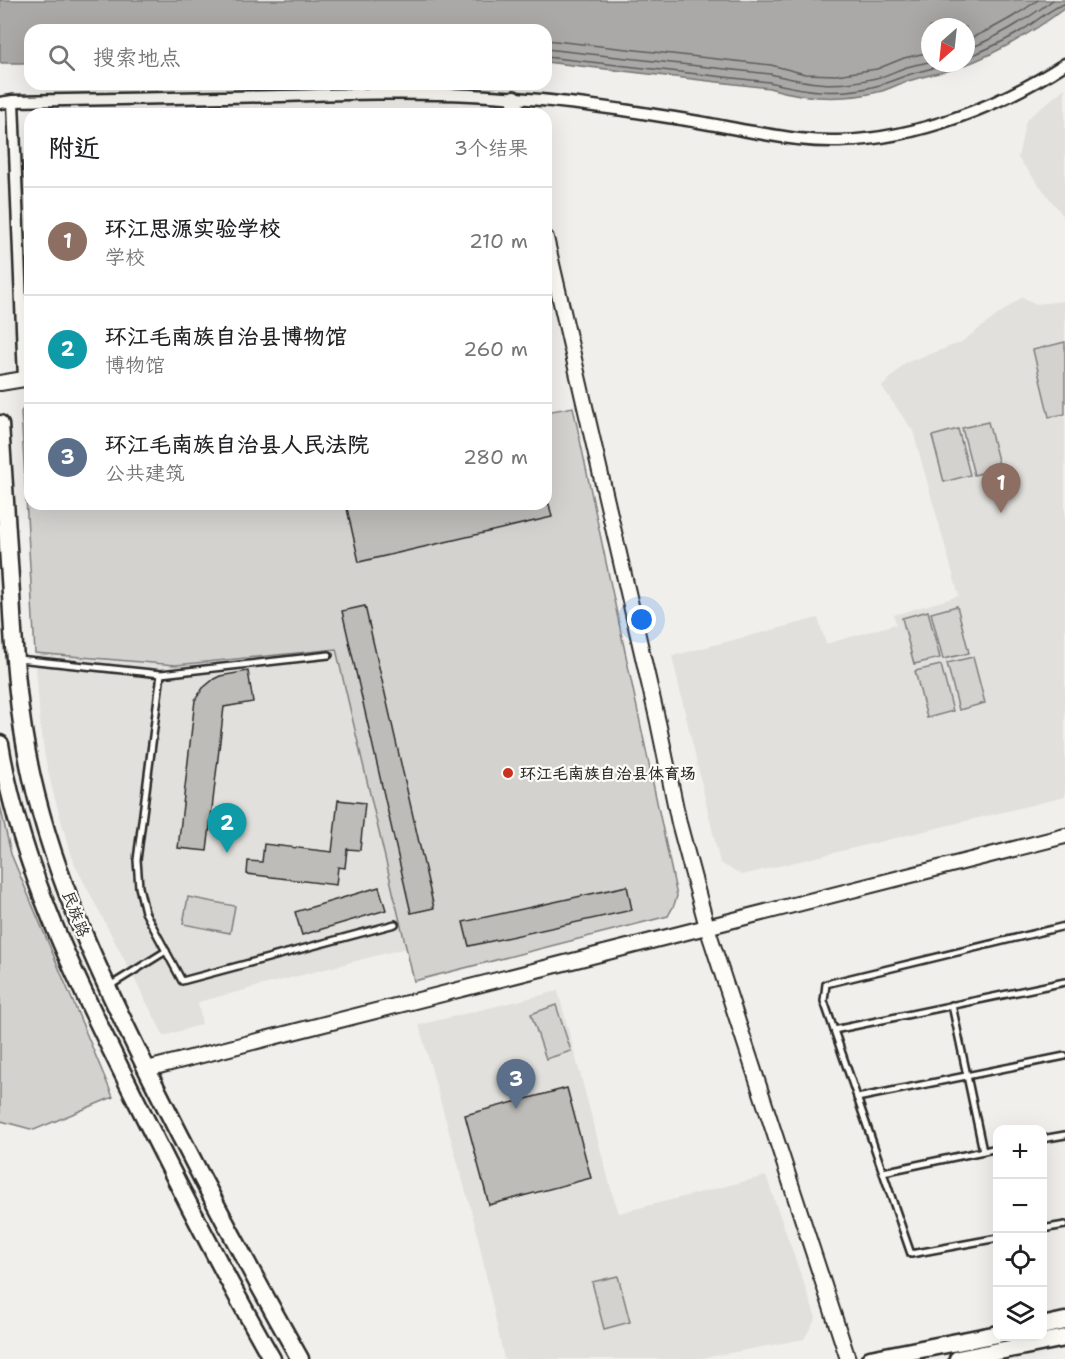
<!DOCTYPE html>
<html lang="zh">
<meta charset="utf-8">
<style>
body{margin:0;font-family:"Shantell Sans","LXGW WenKai TC",sans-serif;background:#f2f2f2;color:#202124}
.controls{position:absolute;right:18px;bottom:18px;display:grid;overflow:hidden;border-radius:12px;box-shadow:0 6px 24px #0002}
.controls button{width:54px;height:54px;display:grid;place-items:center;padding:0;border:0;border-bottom:2px solid #e0e0e0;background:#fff;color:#202124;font:30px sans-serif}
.compass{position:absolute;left:921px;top:18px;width:54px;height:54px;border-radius:50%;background:#fff;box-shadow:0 6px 24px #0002;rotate:207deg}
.you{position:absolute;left:642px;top:620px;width:21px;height:21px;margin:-15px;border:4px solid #fff;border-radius:50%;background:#1a73e8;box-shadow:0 0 0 9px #1a73e833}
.badge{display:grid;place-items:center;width:39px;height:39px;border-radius:50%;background:#ea580c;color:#fff;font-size:20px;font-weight:700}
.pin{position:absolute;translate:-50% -50px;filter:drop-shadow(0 2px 3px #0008)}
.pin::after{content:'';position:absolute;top:32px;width:21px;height:18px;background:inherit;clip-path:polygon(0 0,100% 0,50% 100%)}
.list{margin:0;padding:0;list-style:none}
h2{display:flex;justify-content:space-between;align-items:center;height:78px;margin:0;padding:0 24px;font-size:26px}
h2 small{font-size:20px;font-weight:400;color:#757577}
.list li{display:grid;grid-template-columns:39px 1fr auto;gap:18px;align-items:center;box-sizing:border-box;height:108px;padding:0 24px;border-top:2px solid #e0e0e0}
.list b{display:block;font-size:22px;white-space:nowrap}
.list p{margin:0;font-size:20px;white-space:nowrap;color:#757577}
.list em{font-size:20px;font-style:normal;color:#757577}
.icon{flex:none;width:33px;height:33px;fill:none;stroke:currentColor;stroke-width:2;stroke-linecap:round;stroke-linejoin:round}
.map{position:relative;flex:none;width:1065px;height:1359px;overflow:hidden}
.search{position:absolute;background:#fff;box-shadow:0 6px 24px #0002;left:24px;top:24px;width:528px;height:66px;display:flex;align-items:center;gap:15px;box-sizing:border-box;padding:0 21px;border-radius:18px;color:#757577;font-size:22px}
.panel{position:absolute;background:#fff;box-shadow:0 6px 24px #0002;left:24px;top:108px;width:528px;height:402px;border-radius:18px}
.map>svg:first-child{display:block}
.built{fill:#e1e0dc}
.green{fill:#d3d2cf;stroke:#7f7e7d;stroke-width:1.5}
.water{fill:#aaa9a7;stroke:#777775;stroke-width:1.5;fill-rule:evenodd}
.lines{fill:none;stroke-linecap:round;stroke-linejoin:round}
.shore{stroke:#5e5d5d;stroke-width:1.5}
.building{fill:#bdbcb8;stroke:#2b2b2b;stroke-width:1.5}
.service-casing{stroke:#2b2b2b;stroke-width:10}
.minor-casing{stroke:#2b2b2b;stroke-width:15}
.tertiary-casing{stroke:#2b2b2b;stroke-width:18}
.primary-casing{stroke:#2b2b2b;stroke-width:21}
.service{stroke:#fdfcf7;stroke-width:5}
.minor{stroke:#fdfcf7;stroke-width:10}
.tertiary{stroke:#fdfcf7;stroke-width:14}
.primary{stroke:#fdfcf7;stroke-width:16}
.poi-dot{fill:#c8321e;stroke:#fdfcf7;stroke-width:2}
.labels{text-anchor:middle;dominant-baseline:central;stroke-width:4.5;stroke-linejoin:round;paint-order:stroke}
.poi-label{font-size:16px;font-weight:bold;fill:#2b2b2b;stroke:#fdfcf7;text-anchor:start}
.street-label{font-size:16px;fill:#2b2b2b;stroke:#fdfcf7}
</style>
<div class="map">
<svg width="1065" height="1359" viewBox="0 0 1065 1359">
<rect width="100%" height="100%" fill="#f0efeb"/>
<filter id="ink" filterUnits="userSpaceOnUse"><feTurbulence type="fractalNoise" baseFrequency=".0167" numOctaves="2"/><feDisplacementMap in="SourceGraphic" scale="12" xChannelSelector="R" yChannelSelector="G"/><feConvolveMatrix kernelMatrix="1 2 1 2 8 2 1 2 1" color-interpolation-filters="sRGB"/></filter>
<g filter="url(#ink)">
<g class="built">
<polygon points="1065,88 1065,218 1018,158 1026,120"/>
<polygon points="1022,297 1036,304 1065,301 1065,797 742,875 720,863 672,656 818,618 826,644 896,624 894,615 959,596 913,431 882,387 905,363 960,343"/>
<polygon points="336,649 406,948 198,1002 202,1024 164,1036 75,865 67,841 53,792 45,758 40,723 35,653 176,665"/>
<polygon points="558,991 612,1193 619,1213 766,1176 816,1318 804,1339 698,1359 504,1359 476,1228 419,1025"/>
</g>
<g class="green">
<polygon points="1065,342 1065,414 1049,417 1033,350"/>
<polygon points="30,398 30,504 546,504 546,412 573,407 677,896 674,905 668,916 414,981 336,649 176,665 35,653 21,412"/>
<polygon points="988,422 1000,468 974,475 962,428"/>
<polygon points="958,429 970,475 944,482 932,436"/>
<polygon points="957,606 969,653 943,659 931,613"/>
<polygon points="928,611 940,658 914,664 902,618"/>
<polygon points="973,657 985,703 959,710 947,663"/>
<polygon points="941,665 953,711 927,718 915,671"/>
<polygon points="0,805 11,854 113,1097 34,1130 1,1121 0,1123"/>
<polygon points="188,897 235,906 230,933 183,924"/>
<polygon points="556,1005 571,1051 546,1059 531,1014"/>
<polygon points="618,1276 630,1322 604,1329 592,1282"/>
</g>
<path class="water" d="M 0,0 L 1065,0 L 1065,8 C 1032,33 996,54 957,68 C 942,73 927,75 912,80 C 902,82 892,88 882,91 C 844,101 806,99 769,88 L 546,62 L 546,30 L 30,30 L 30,63 L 0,63 ZM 930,27 L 966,27 L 966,63 L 930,63 Z"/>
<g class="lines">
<g class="shore">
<polyline points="546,40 771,65 805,74 836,75 877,69 904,58 930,52"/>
<path d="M 966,40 C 991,30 1016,16 1038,0"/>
<path d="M 546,49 L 770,74 C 811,84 834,88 876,78 C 887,76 897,70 907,67 C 915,65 922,63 930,62"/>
<path d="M 966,50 C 998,37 1026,20 1053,0"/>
<path d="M 546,57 L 769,82 C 808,92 841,96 880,85 C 891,82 900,77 911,74 C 924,70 938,67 952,63"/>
<path d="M 966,58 C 985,50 1004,42 1021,31 C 1031,25 1057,4 1065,4"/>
</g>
</g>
<g class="building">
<polygon points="346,504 549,504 552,517 359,562"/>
<polygon points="365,606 434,908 411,913 342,611"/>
<polygon points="248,671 253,702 224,707 207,851 178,848 195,700 203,688 214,679 220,676"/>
<polygon points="338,800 365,803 360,850 347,849 345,868 338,867 336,885 247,874 248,861 262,862 264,844 332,852"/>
<polygon points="627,886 632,910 469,946 463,922"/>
<polygon points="379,887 386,910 302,935 295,912"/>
<polygon points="567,1088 591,1178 489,1205 465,1115"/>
</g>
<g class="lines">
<g class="service-casing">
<g id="service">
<polyline points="18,659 161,674 329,655"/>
<polyline points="161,674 137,860 139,887 145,912 182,981 395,924"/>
<polyline points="108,987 166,951"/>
<polyline points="952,1005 983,1151"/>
<polyline points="834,1030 1065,982"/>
<polyline points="857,1098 1065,1056"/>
<polyline points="1042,1139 1065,1135"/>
<polyline points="883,1172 998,1148"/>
<polyline points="1042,1229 1065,1225"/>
<polyline points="998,1238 911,1254 824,1001 826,984 1065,926"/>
</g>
</g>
<g class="minor-casing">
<g id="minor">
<polyline points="13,101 24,379"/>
<path d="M 0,103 L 13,101 C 103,99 193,97 282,96 C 345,94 408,92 471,95 C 537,98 603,106 668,117 C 697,121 725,127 753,132 C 782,137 809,142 839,141 C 917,139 1000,106 1065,64"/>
</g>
</g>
<g class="tertiary-casing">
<g id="tertiary">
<polyline points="514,98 518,114"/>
<polyline points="546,238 658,722 679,823 707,927 848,1359"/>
<polyline points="0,383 30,378"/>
<polyline points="147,1069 1065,836"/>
</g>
</g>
<g class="primary-casing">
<g id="primary">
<path d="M 0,424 C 4,481 7,537 11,594 C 14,657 18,716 32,778 C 56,884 104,983 152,1080 C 199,1174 248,1267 300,1359"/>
<path d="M 0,744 C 20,866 76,980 131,1090 C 176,1181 222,1271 272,1359"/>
<polyline points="1042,1326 1065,1321"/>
<polyline points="870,1359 998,1334"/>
<polyline points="958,1359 1065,1338"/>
</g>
</g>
<use href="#service" class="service"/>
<use href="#minor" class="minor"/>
<use href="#tertiary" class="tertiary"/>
<use href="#primary" class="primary"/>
</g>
</g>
<circle class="poi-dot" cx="508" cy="773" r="6"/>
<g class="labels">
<g class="poi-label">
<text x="520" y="773">环江毛南族自治县体育场</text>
</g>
<g class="street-label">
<text transform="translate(76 914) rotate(69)">民族路</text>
</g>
</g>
</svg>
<div class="controls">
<button>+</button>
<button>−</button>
<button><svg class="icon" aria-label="locate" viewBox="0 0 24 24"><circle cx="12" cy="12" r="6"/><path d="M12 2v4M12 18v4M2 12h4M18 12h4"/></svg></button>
<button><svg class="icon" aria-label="layers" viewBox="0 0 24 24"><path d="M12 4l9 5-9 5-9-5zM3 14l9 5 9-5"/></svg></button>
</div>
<svg class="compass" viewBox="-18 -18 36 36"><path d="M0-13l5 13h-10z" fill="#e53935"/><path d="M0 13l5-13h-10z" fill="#757577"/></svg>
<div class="you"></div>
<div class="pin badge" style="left:1001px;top:513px;background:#8d6e63">1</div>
<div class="pin badge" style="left:227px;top:853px;background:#0f9aa8">2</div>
<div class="pin badge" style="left:516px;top:1109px;background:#5c6f8a">3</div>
<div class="search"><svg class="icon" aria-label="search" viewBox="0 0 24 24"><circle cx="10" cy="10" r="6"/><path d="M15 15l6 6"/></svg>搜索地点</div>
<section class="panel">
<h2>附近<small>3个结果</small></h2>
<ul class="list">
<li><span class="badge" style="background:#8d6e63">1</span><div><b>环江思源实验学校</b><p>学校</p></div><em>210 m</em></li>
<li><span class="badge" style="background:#0f9aa8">2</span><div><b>环江毛南族自治县博物馆</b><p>博物馆</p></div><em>260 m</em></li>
<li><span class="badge" style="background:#5c6f8a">3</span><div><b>环江毛南族自治县人民法院</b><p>公共建筑</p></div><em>280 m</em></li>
</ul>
</section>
</div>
